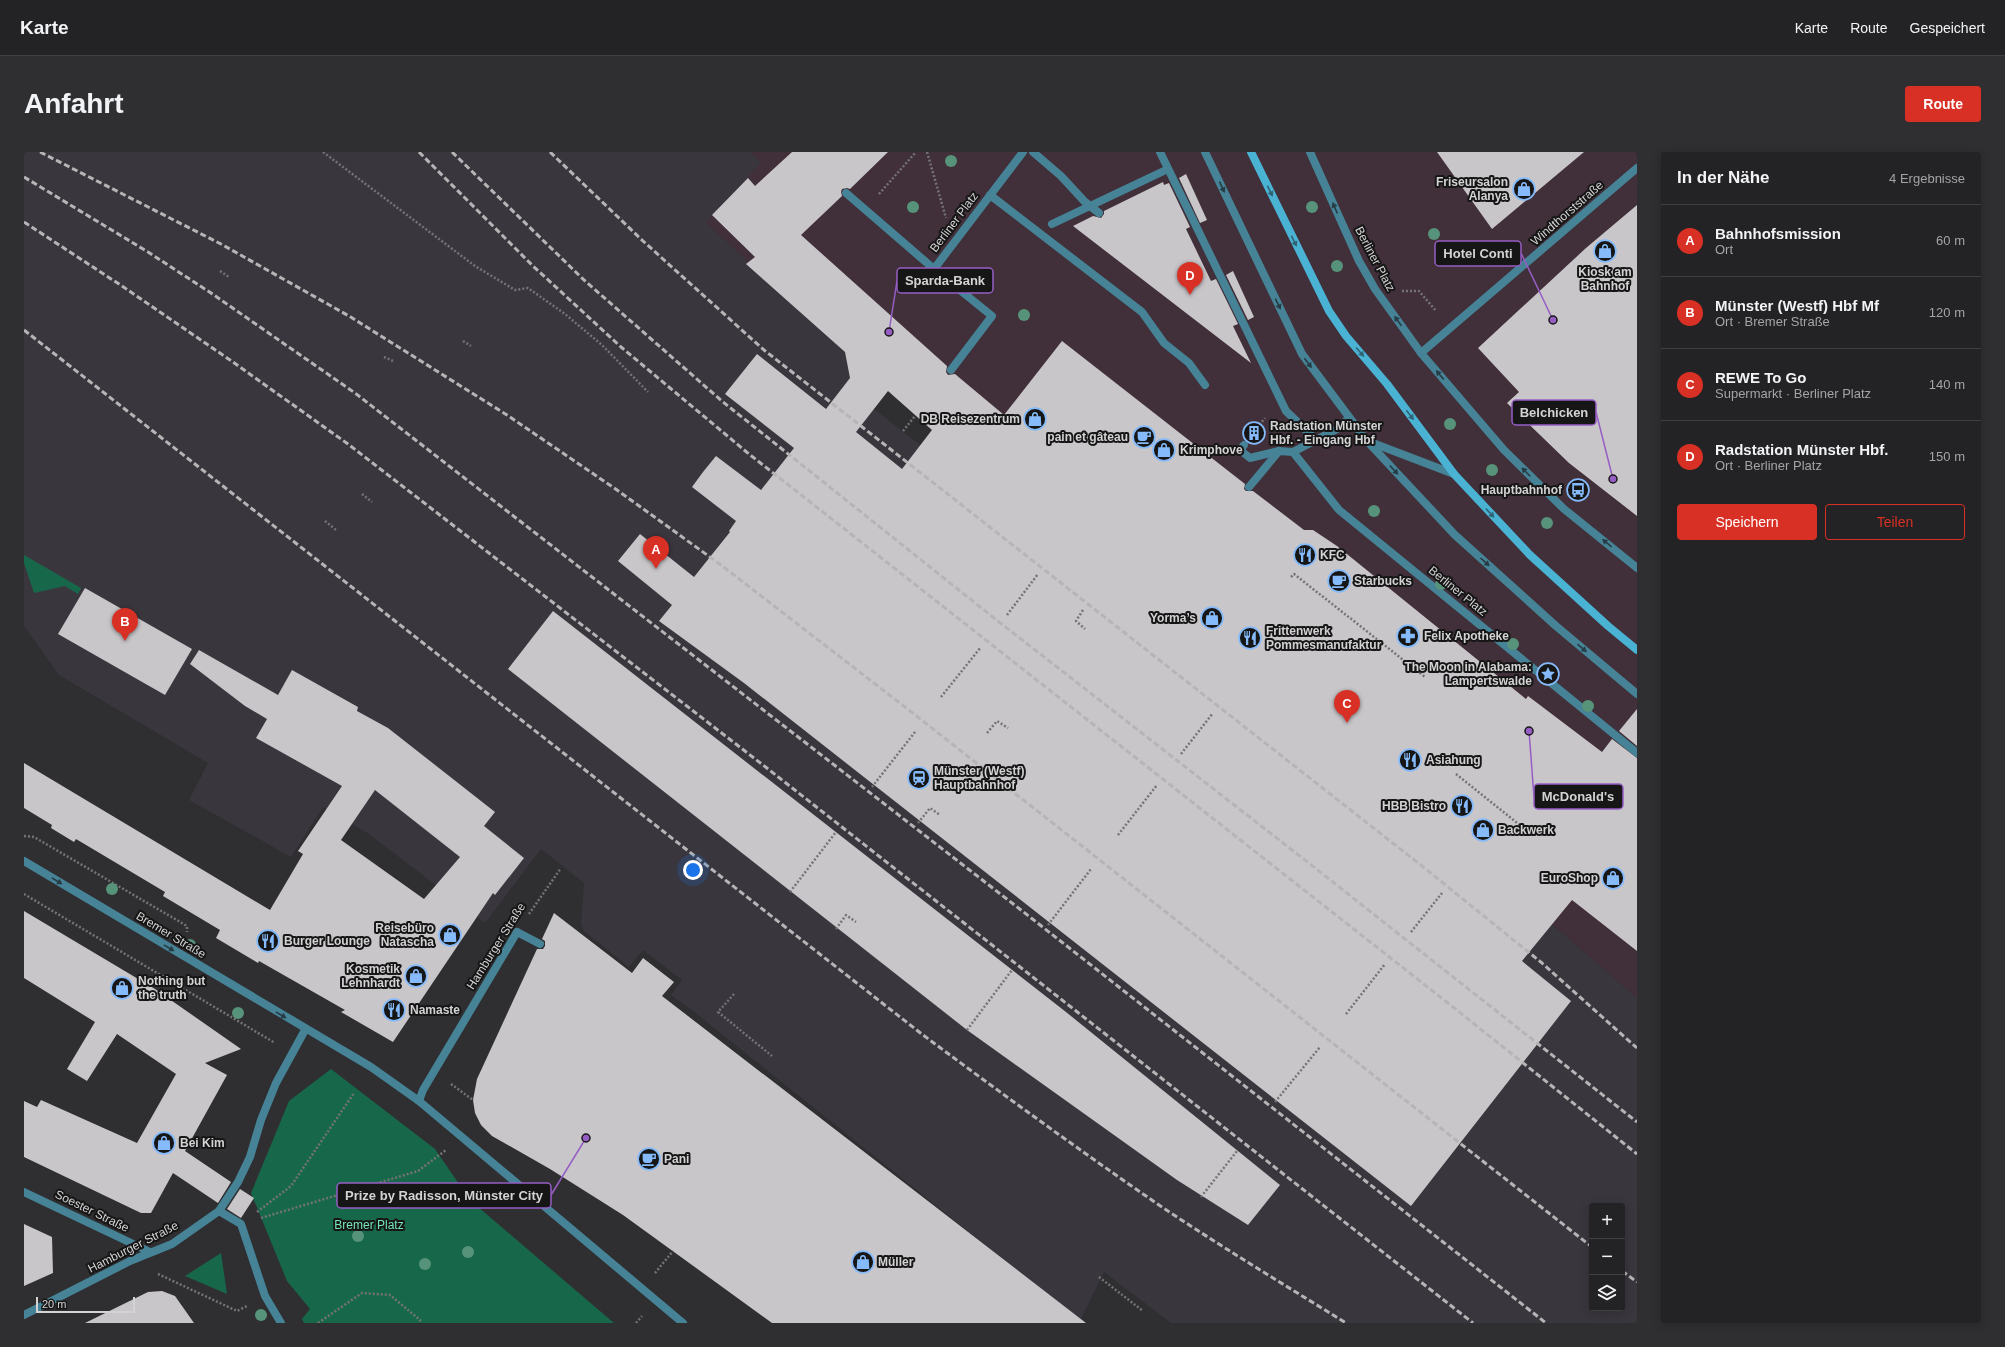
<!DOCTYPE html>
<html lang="de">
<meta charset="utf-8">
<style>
body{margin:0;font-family:Helvetica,sans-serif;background:#2f2f31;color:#f1f3f6}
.controls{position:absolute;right:12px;bottom:12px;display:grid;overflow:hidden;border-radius:4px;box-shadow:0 2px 10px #0003}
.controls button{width:36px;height:36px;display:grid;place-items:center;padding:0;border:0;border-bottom:1px solid #403f41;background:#232224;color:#f1f3f6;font:20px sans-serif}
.scale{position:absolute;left:12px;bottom:10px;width:99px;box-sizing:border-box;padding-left:4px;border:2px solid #d4d3d4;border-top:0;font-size:11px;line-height:14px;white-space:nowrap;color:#d4d3d4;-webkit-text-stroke:3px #171617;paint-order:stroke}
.you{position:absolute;left:669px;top:718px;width:14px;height:14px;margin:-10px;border:3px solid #fff;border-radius:50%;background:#1a73e8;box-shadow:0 0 0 6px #1a73e833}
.badge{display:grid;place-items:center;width:26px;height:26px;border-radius:50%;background:#d93025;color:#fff;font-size:13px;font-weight:700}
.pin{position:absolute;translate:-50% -33px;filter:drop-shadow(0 1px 2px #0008)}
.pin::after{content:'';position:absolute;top:21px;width:14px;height:12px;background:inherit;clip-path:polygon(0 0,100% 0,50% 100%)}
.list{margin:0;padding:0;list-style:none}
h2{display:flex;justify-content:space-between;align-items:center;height:52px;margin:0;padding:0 16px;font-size:17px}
h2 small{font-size:13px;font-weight:400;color:#a3a4a6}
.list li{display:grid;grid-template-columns:26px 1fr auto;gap:12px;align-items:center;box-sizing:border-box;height:72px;padding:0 16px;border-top:1px solid #403f41}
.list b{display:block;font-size:15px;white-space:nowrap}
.list p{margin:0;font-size:13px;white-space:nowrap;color:#a3a4a6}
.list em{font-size:13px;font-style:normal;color:#a3a4a6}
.actions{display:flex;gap:8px;padding:12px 16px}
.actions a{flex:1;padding:9px 0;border:1px solid #d93025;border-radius:4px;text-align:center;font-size:14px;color:#d93025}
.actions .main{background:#d93025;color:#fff}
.icon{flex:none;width:22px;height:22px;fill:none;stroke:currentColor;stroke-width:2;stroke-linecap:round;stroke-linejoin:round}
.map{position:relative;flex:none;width:1613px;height:1171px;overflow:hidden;border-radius:4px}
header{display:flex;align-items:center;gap:24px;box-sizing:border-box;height:56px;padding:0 20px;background:#232224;border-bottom:1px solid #403f41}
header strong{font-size:19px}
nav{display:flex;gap:22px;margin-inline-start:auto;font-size:14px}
.intro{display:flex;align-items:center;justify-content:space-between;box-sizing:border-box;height:96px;padding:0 24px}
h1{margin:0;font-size:28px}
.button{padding:10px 18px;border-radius:4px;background:#d93025;color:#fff;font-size:14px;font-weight:700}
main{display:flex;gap:24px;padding:0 24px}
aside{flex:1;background:#232224;border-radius:4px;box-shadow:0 2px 10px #0003}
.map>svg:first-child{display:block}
.commercial{fill:#41303a}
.built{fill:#3a363e;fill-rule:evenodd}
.green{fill:#17684b}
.building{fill:#c9c6c9;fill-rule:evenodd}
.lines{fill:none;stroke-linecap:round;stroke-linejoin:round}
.path{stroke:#747375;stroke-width:2.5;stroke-dasharray:2 2;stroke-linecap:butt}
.service{stroke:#468397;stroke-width:8}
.pedestrian{stroke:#468397;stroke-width:8}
.minor{stroke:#468397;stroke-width:8}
.tertiary{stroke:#468397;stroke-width:8}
.secondary{stroke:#4ab2d3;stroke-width:8}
.rail{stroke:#b6b5b6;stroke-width:3;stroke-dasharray:6 3;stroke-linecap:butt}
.tree{fill:#56937a}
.oneway{fill:#273c44}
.oneway2{fill:#306475}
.labels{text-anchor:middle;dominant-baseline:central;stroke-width:4;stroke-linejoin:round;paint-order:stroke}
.poi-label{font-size:12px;font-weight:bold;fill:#d4d3d4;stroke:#171617;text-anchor:start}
.street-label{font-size:12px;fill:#d4d3d4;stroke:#171617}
.park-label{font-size:12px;fill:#75e6b6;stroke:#171617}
.leader{fill:none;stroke:#965ec5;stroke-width:1.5}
.callout-dot{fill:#965ec5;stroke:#171617;stroke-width:1.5}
.callout{fill:#171617;stroke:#965ec5;stroke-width:1.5}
.callout-label{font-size:13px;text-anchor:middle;font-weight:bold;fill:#d4d3d4}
</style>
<header>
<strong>Karte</strong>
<nav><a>Karte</a><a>Route</a><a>Gespeichert</a></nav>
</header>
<div class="intro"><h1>Anfahrt</h1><a class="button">Route</a></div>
<main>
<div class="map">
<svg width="1613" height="1171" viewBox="0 0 1613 1171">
<rect width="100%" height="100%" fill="#2f2e30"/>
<polygon class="commercial" points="726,0 1613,0 1613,846 1528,772 928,296 864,239 850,257 821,233 722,112 724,110 682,70 736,11"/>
<path class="built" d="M 0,0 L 726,0 L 737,11 L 682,70 L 724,110 L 723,112 L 828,206 L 823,212 L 826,226 L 821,234 L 896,293 L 907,278 L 928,297 L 1528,772 L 1613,846 L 1613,1171 L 1147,1171 L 1080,1120 L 1056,1169 L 669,859 L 647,843 L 658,828 L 619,798 L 605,815 L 560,779 L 557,772 L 560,731 L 517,697 L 461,771 L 345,682 L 299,655 L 267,705 L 165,648 L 184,611 L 35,523 L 0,474 ZM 1568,1054 L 1598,1054 L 1598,1156 L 1568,1156 Z"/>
<g class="green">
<polygon points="0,403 57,436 54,442 41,434 10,441 0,411"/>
<polygon points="307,917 411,997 446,1048 590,1171 280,1171 278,1167 286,1157 263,1129 227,1041 265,949"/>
<polygon points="197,1101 203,1142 161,1124"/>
</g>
<g class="building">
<path d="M 768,0 L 864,0 L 826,37 L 823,36 L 818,37 L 817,40 L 818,44 L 777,83 L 923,214 L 922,220 L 924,223 L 931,222 L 980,263 L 1038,189 L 1221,332 L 1220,337 L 1222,339 L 1229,339 L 1280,378 L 1289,378 L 1313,394 L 1502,547 L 1504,544 L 1578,600 L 1588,587 L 1613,606 L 1613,799 L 1548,748 L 1498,809 L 1547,849 L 1387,1054 L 720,531 L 635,469 L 648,453 L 594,409 L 616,382 L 670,425 L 706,380 L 705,379 L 712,369 L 668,335 L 679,320 L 692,304 L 737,338 L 770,296 L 701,242 L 733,202 L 802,257 L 826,226 L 821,200 L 722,112 L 731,105 L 688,63 L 724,26 L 731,34 ZM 864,239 L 908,278 L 878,317 L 832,280 Z"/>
<polygon points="1413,0 1560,0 1468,77"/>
<polygon points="1162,22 1183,68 1176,71 1155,26"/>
<polygon points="1139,30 1140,33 1145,31 1166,75 1162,77 1187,129 1192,127 1214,172 1209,174 1227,211 1049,74 1069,64 1077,66 1080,62 1080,59"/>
<polygon points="1613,53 1613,364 1545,311 1483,251 1495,240 1454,196 1562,96"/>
<polygon points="1209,119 1230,165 1224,168 1202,123"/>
<polygon points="61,436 168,497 141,543 34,482"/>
<polygon points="529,459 1042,860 1256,1033 1224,1073 1153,1028 943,878 484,517"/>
<path d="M 175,498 L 254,543 L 268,518 L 334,555 L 333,559 L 364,576 L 471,660 L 460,674 L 500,706 L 471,743 L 469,741 L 369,890 L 317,860 L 321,858 L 235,809 L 234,811 L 192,786 L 196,778 L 139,744 L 141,740 L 52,687 L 50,690 L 27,676 L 28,673 L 0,656 L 0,611 L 246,758 L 279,702 L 274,699 L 318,634 L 232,586 L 243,567 L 221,554 L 166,512 ZM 351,638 L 436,705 L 400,747 L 317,688 Z"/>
<polygon points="1613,557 1613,594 1595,579"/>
<polygon points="0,759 131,837 217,897 181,911 203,923 161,999 207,1030 194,1051 149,1021 127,1061 117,1061 0,1005 0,949 13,955 17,948 113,991 152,922 93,882 63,929 43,917 71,870 0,826"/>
<polygon points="530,761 608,821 619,806 650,830 638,844 1062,1171 748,1171 599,1063 526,1017 468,984 457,973 451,961 449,948 453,927 513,797 519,797 521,794 521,789 518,787"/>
<polygon points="216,1037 230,1046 217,1066 203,1057"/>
<polygon points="0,1072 28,1085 29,1121 0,1134"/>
<polygon points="138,1139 151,1144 170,1171 61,1171 124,1140"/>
</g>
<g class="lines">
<g class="path">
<polyline points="299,0 451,114 491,138 504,136 541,162 578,193 624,240"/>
<polyline points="903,0 922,66"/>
<polyline points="855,42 892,0"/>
<polyline points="1451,104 1459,98 1470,111"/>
<polyline points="196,119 205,125"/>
<polyline points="1378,139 1395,139 1412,159"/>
<polyline points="439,189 447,194"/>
<polyline points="360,205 369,209"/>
<polyline points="1233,276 1241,266"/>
<polyline points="879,279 891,264"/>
<polyline points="338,342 348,350"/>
<polyline points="301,369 312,378"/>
<polyline points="1267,425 1270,422 1401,525"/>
<polyline points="1059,458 1052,469 1061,477"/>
<polyline points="983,463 1014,422"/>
<polyline points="917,545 957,495"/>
<polyline points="963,581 973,569 984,576"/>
<polyline points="1157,602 1189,561"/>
<polyline points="1432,622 1507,682"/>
<polyline points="848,635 891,580"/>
<polyline points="894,671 906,656 916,663"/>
<polyline points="1094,683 1133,633"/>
<polyline points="0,684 10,685 163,774 163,780"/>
<polyline points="766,740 812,680"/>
<polyline points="0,742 251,891"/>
<polyline points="505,762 537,716"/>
<polyline points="1024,773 1067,717"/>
<polyline points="812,777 822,763 832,770"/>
<polyline points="1387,780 1418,741"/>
<polyline points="710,842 694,860 748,904"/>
<polyline points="1322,862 1361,812"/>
<polyline points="943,878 988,818"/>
<polyline points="427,932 449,948"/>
<polyline points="1251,950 1296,895"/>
<polyline points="1177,1045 1213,999"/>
<polyline points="233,1060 267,1034 330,941"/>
<polyline points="237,1066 394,1019 422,998"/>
<polyline points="631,1121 649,1099"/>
<polyline points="134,1122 213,1159 223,1154"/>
<polyline points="1075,1125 1119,1159"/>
<polyline points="294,1171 338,1141 366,1143 396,1168 396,1171"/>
<polyline points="612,1171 618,1164"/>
</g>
<g class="service">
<polyline points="1181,0 1278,202 1343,289 1431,383 1532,474 1613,542"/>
<polyline points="1286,0 1335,109 1351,137 1397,201 1480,298 1540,357 1613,416"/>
<polyline points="822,41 910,117"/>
<polyline points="966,43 1118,160 1140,191 1165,211 1181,233"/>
<polyline points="1346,290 1430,322"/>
<polyline points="493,780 516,792"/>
</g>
<g class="pedestrian">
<polyline points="1009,0 1037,24 1061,50 1075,61"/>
<polyline points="1136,0 1262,259 1292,288"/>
<polyline points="1028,72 1144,17"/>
<polyline points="1397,201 1613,16"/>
<polyline points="1220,293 1216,298 1226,306 1255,299 1269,300 1313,277 1325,266"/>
<polyline points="1269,300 1315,358 1613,601"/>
<polyline points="1225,335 1255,299"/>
</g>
<g class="minor">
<polyline points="927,218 968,164 910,117 999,0"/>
<polyline points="395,949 399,938 493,780"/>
<polyline points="0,1040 126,1100"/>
<polyline points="195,1059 217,1072 241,1144 257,1171"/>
<polyline points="0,1163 106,1109 148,1092 195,1059 214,1030 226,1005 237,968 252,931 281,878"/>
</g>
<polyline class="tertiary" points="0,709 347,915 395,949 659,1171"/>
<polyline class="secondary" points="1227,0 1305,159 1322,184 1363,232 1430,322 1506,403 1584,474 1613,498"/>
<g class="rail">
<polyline points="16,0 197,92 325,164 483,263 593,338 697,413 890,562 1568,1095"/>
<polyline points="395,0 509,114 597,195 725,302 1429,855 1613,1002"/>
<polyline points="428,0 560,128 699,250 970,466 1286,712 1613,970"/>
<polyline points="526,0 619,89 740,198 1398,714 1518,811 1613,896"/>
<polyline points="0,25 124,100 187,141 331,241 997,758 1522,1171"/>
<polyline points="0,70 98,134 206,208 324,292 739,613 1449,1171"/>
<path d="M 0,178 L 899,883 C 977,941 1055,998 1135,1053 C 1196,1094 1259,1132 1322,1171"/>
<polyline points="1598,1119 1613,1130"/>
</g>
</g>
<g class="tree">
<circle cx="927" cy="9" r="6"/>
<circle cx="889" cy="55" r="6"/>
<circle cx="1288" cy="55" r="6"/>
<circle cx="1410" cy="82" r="6"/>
<circle cx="1313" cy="114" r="6"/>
<circle cx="1000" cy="163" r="6"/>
<circle cx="1426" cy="272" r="6"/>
<circle cx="1468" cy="318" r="6"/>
<circle cx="1350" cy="359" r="6"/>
<circle cx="1523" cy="371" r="6"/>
<circle cx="1417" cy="432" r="6"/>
<circle cx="1489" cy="492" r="6"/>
<circle cx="1564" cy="554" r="6"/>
<circle cx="88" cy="737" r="6"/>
<circle cx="166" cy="793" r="6"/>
<circle cx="214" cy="861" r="6"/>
<circle cx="334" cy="1084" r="6"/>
<circle cx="444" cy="1100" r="6"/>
<circle cx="401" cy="1112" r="6"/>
<circle cx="237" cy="1163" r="6"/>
</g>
<defs><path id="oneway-solid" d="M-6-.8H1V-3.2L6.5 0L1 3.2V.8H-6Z"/></defs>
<g class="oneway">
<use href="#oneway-solid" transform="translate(1198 35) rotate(65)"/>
<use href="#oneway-solid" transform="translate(1311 56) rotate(-114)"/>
<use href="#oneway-solid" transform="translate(1254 152) rotate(64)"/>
<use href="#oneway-solid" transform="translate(1374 169) rotate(-126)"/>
<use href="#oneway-solid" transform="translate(1284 211) rotate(53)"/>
<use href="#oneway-solid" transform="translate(1416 223) rotate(-130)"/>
<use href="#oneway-solid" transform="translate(1370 318) rotate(47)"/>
<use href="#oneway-solid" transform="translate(1502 320) rotate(-135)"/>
<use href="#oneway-solid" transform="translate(1583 391) rotate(-141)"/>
<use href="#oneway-solid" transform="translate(1461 410) rotate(42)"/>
<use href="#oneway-solid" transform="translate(1558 496) rotate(40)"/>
<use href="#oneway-solid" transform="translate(33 729) rotate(31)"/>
<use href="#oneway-solid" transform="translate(145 796) rotate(31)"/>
<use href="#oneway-solid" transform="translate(257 863) rotate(31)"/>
</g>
<g class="oneway2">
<use href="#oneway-solid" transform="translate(1246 39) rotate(64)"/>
<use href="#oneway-solid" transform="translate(1270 89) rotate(64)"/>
<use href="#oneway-solid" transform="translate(1336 200) rotate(49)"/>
<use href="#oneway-solid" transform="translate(1386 263) rotate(53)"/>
<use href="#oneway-solid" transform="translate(1466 361) rotate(47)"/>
</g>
<defs>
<g id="shop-ring" transform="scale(1.15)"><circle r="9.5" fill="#171617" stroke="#85bbfb" stroke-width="1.5"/><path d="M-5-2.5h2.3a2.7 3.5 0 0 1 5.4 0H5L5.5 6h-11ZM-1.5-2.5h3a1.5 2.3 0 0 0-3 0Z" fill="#85bbfb"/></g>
<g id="building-ring" transform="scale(1.15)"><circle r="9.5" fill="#171617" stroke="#85bbfb" stroke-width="1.5"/><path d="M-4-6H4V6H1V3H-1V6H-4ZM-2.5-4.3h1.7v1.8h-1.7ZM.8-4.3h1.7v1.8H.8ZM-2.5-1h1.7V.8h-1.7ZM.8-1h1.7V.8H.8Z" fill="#85bbfb"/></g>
<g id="cafe-ring" transform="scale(1.15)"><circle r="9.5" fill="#171617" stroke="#85bbfb" stroke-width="1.5"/><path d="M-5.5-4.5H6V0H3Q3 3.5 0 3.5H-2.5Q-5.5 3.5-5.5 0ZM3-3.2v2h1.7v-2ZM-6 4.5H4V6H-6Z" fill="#85bbfb"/></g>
<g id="bus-ring" transform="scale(1.15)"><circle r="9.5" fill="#171617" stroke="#85bbfb" stroke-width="1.5"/><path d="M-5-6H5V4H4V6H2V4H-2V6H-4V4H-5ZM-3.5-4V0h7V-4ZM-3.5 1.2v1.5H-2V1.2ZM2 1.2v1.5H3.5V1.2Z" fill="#85bbfb"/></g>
<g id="restaurant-ring" transform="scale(1.15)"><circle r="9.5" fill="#171617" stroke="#85bbfb" stroke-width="1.5"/><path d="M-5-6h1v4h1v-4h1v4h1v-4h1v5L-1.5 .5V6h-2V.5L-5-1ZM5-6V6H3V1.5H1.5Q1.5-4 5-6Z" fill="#85bbfb"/></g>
<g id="pharmacy-ring" transform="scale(1.15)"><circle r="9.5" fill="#171617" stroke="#85bbfb" stroke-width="1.5"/><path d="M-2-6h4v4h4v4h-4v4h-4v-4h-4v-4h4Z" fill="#85bbfb"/></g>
<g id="sight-ring" transform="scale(1.15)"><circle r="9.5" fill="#171617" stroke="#85bbfb" stroke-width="1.5"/><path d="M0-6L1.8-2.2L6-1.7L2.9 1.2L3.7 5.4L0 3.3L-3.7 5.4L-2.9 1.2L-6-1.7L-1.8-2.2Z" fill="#85bbfb"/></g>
<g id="station-ring" transform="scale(1.15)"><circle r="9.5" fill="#171617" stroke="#85bbfb" stroke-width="1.5"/><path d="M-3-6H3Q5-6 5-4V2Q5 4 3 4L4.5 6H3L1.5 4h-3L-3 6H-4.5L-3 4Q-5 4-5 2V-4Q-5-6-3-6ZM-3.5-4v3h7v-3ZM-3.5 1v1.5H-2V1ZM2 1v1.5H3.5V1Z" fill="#85bbfb"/></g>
</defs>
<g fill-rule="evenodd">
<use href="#shop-ring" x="1500" y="37"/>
<use href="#shop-ring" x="1581" y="99"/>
<use href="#shop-ring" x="1011" y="267"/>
<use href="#building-ring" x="1230" y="281"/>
<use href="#cafe-ring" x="1120" y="285"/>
<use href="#shop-ring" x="1140" y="298"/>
<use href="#bus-ring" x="1554" y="338"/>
<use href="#restaurant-ring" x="1281" y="403"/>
<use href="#cafe-ring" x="1315" y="429"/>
<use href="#shop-ring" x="1188" y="466"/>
<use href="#pharmacy-ring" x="1384" y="484"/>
<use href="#restaurant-ring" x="1226" y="486"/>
<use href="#sight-ring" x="1524" y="522"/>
<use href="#restaurant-ring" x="1386" y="608"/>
<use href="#station-ring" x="895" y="626"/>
<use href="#restaurant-ring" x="1438" y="654"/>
<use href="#shop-ring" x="1459" y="678"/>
<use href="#shop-ring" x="1589" y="726"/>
<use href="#shop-ring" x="426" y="783"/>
<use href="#restaurant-ring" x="244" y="789"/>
<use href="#shop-ring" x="392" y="824"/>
<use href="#shop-ring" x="98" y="836"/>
<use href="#restaurant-ring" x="370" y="858"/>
<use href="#shop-ring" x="140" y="991"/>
<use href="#cafe-ring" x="625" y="1007"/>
<use href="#shop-ring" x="839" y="1110"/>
</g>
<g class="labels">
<g class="poi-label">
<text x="1484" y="30" text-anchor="end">Friseursalon<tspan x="1484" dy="14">Alanya</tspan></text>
<text x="1581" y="120" text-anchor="middle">Kiosk am<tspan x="1581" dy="14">Bahnhof</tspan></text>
<text x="996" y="267" text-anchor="end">DB Reisezentrum</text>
<text x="1246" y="274">Radstation Münster<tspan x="1246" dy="14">Hbf. - Eingang Hbf</tspan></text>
<text x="1104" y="285" text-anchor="end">pain et gâteau</text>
<text x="1156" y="298">Krimphove</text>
<text x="1538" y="338" text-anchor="end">Hauptbahnhof</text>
<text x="1296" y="403">KFC</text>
<text x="1330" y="429">Starbucks</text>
<text x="1172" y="466" text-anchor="end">Yorma’s</text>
<text x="1242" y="479">Frittenwerk<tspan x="1242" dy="14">Pommesmanufaktur</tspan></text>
<text x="1400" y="484">Felix Apotheke</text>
<text x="1508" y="515" text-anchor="end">The Moon in Alabama:<tspan x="1508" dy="14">Lampertswalde</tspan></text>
<text x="1402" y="608">Asiahung</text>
<text x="910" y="619">Münster (Westf)<tspan x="910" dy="14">Hauptbahnhof</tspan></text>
<text x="1422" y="654" text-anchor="end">HBB Bistro</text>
<text x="1474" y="678">Backwerk</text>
<text x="1574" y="726" text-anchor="end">EuroShop</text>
<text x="410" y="776" text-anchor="end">Reisebüro<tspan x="410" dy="14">Natascha</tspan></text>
<text x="260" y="789">Burger Lounge</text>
<text x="376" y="817" text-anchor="end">Kosmetik<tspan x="376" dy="14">Lehnhardt</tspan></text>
<text x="114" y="829">Nothing but<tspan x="114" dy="14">the truth</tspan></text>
<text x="386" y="858">Namaste</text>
<text x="156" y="991">Bei Kim</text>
<text x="640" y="1007">Pani</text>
<text x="854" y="1110">Müller</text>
</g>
<g class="street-label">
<text transform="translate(1543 61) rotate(-41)">Windthorststraße</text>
<text transform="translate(930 70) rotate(-53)">Berliner Platz</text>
<text transform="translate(1351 107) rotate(62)">Berliner Platz</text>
<text transform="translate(1434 439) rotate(39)">Berliner Platz</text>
<text transform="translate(147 783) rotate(31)">Bremer Straße</text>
<text transform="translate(472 794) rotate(-58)">Hamburger Straße</text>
<text transform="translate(68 1059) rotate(26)">Soester Straße</text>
<text transform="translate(109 1095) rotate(-27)">Hamburger Straße</text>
</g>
<g class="park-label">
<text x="345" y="1073">Bremer Platz</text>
</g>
</g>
<path class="leader" d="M1529 168L1497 101M865 180L873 129M1589 327L1572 260M1505 579L1510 645M562 986L527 1043"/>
<g class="callout-dot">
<circle cx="1529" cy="168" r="4"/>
<circle cx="865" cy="180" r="4"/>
<circle cx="1589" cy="327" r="4"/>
<circle cx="1505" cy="579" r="4"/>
<circle cx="562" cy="986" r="4"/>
</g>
<g class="callout">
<rect x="1411" y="89" width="86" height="25" rx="4"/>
<rect x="873" y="116" width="96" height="25" rx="4"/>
<rect x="1488" y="248" width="84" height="25" rx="4"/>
<rect x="1510" y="632" width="89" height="25" rx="4"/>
<rect x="313" y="1031" width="214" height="25" rx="4"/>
</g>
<g class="callout-label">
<text x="1454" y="106">Hotel Conti</text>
<text x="921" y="133">Sparda-Bank</text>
<text x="1530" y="265">Belchicken</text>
<text x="1554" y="649">McDonald's</text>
<text x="420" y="1048">Prize by Radisson, Münster City</text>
</g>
</svg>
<div class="controls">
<button>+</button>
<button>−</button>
<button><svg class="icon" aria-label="layers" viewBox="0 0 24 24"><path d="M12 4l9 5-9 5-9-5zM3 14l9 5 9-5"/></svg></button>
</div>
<div class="scale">20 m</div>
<div class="you"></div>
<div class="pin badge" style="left:632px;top:417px">A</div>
<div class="pin badge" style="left:101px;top:489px">B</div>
<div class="pin badge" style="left:1323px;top:571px">C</div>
<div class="pin badge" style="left:1166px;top:143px">D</div>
</div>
<aside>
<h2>In der Nähe<small>4 Ergebnisse</small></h2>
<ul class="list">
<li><span class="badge">A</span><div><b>Bahnhofsmission</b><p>Ort</p></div><em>60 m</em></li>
<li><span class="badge">B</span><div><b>Münster (Westf) Hbf Mf</b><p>Ort · Bremer Straße</p></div><em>120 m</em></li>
<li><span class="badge">C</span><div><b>REWE To Go</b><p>Supermarkt · Berliner Platz</p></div><em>140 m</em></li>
<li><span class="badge">D</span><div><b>Radstation Münster Hbf.</b><p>Ort · Berliner Platz</p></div><em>150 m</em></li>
</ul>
<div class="actions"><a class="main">Speichern</a><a>Teilen</a></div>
</aside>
</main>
